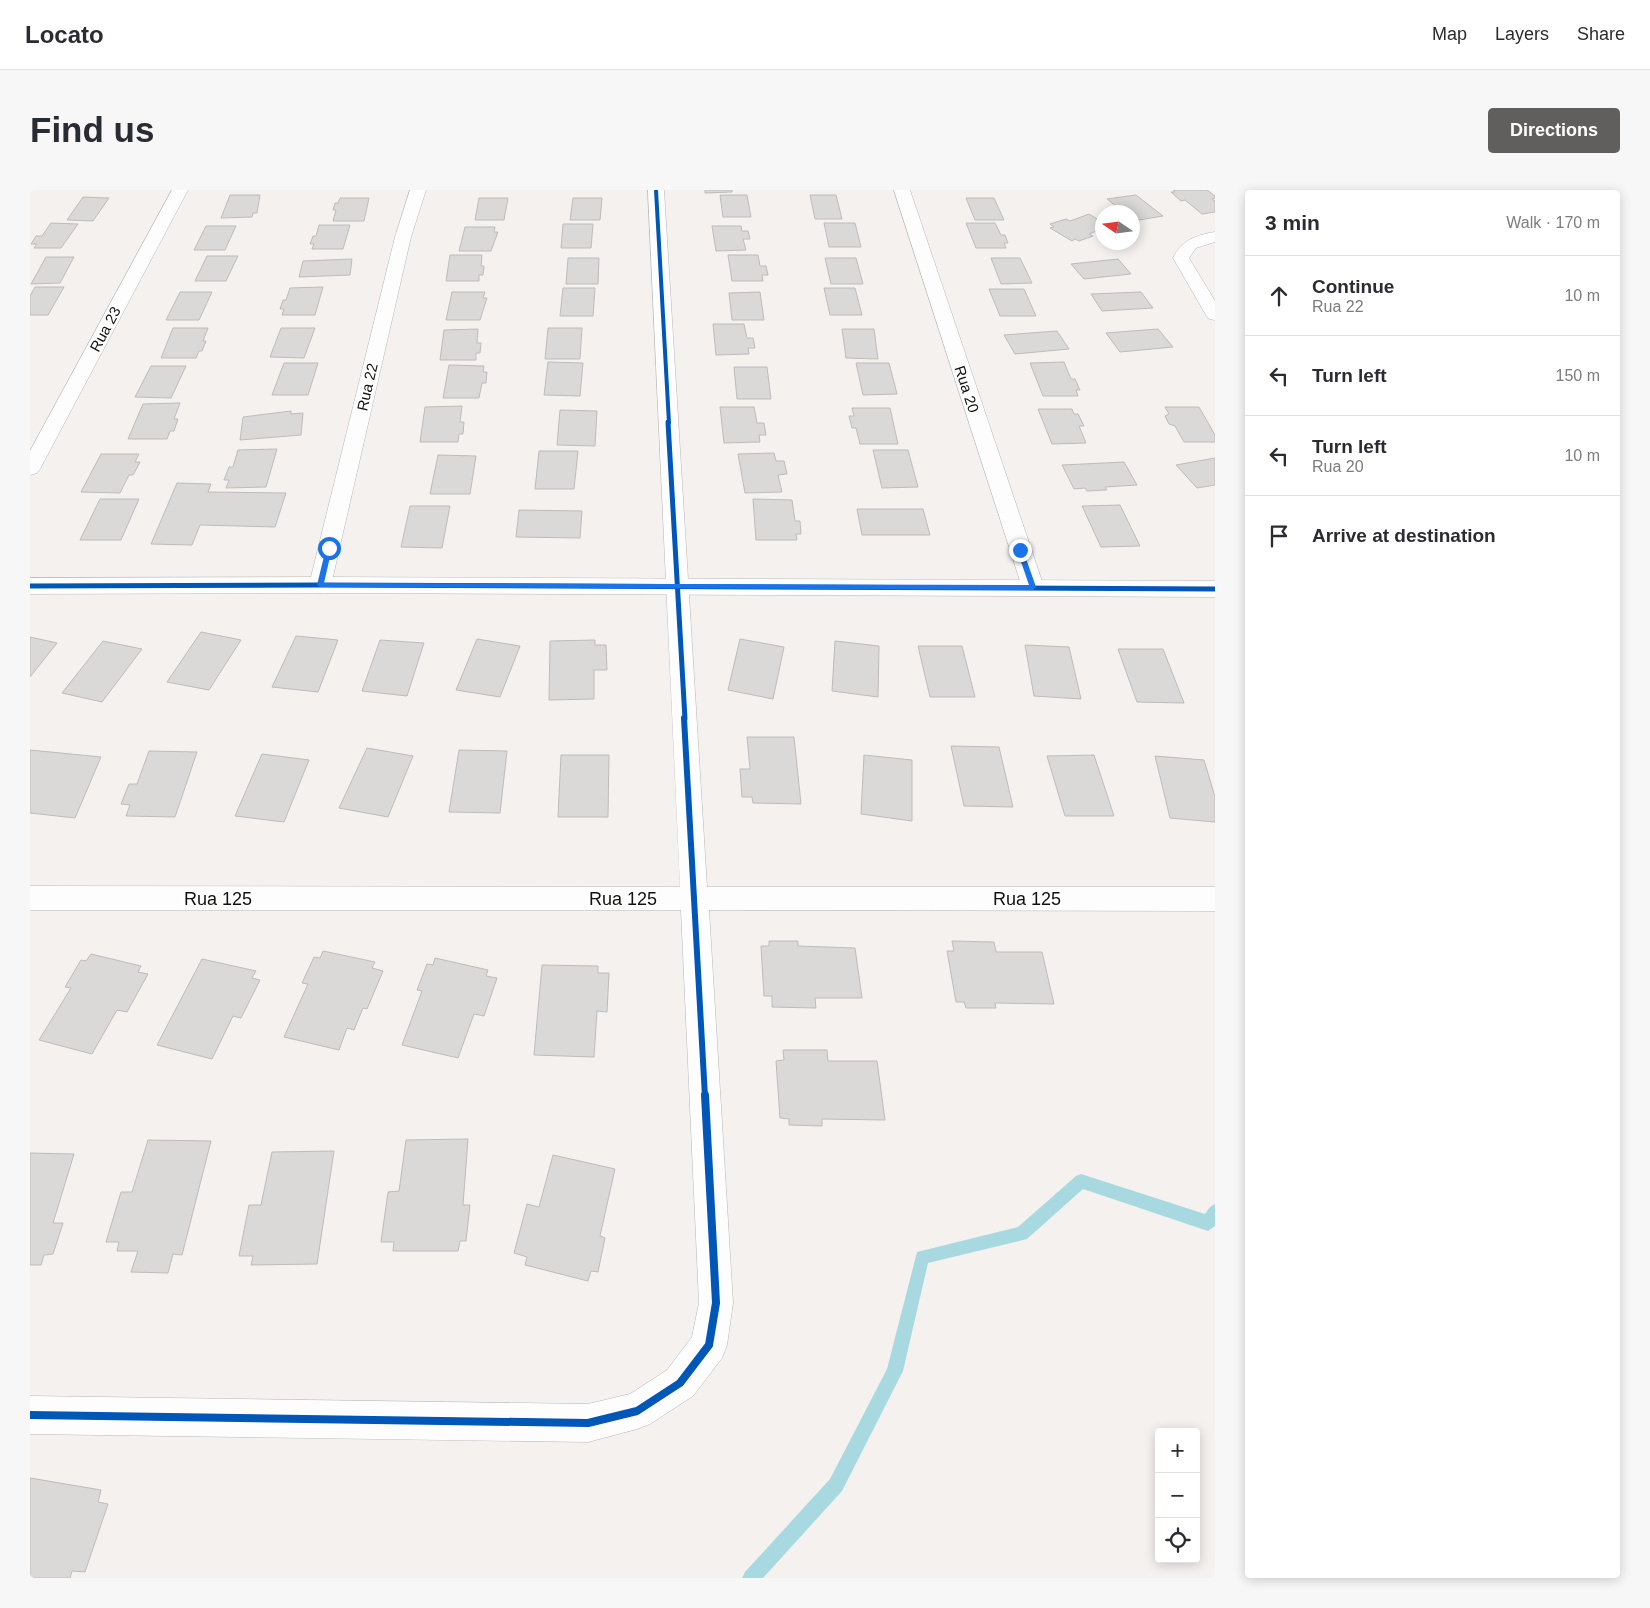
<!DOCTYPE html>
<meta charset="utf-8">
<style>
body{margin:0;font-family:Arial,sans-serif;background:#f7f7f7;color:#2b2b33}
.controls{position:absolute;right:15px;bottom:15px;display:grid;overflow:hidden;border-radius:5px;box-shadow:0 2px 12px #0003}
.controls button{width:45px;height:45px;display:grid;place-items:center;padding:0;border:0;border-bottom:1px solid #e1e1e2;background:#fff;color:#2b2b33;font:25px sans-serif}
.compass{position:absolute;left:1065px;top:15px;width:45px;height:45px;border-radius:50%;background:#fff;box-shadow:0 2px 12px #0003;rotate:283deg}
.stop{position:absolute;width:15px;height:15px;margin:-11px;border:4px solid #1a73e8;border-radius:50%;background:#fff}
.stop.end{background:#1a73e8;border-color:#fff;box-shadow:0 1px 5px #0008}
.list{margin:0;padding:0;list-style:none}
h2{display:flex;justify-content:space-between;align-items:center;height:65px;margin:0;padding:0 20px;font-size:21px}
h2 small{font-size:16px;font-weight:400;color:#7c7c81}
.list li{display:grid;grid-template-columns:32px 1fr auto;gap:15px;align-items:center;box-sizing:border-box;height:80px;padding:0 20px;border-top:1px solid #e1e1e2}
.list b{display:block;font-size:19px;white-space:nowrap}
.list p{margin:0;font-size:16px;white-space:nowrap;color:#7c7c81}
.list em{font-size:16px;font-style:normal;color:#7c7c81}
.icon{flex:none;width:28px;height:28px;fill:none;stroke:currentColor;stroke-width:2;stroke-linecap:round;stroke-linejoin:round}
.map{position:relative;flex:none;width:1185px;height:1388px;overflow:hidden;border-radius:5px}
header{display:flex;align-items:center;gap:30px;box-sizing:border-box;height:70px;padding:0 25px;background:#fff;border-bottom:1px solid #e1e1e2}
header strong{font-size:24px}
nav{display:flex;gap:28px;margin-inline-start:auto;font-size:18px}
.intro{display:flex;align-items:center;justify-content:space-between;box-sizing:border-box;height:120px;padding:0 30px}
h1{margin:0;font-size:35px}
.button{padding:12px 22px;border-radius:5px;background:#615f5e;color:#fff;font-size:18px;font-weight:700}
main{display:flex;gap:30px;padding:0 30px}
aside{flex:1;background:#fff;border-radius:5px;box-shadow:0 2px 12px #0003}
.map>svg:first-child{display:block}
.lines{fill:none;stroke-linecap:round;stroke-linejoin:round}
.stream{fill:#a9d9e0;fill-rule:evenodd}
.building{fill:#dbd9d7;stroke:#bebbba}
.street-casing{stroke:#bab8b6;stroke-width:1}
.secondary-casing{stroke:#bab8b6;stroke-width:1}
.street{fill:#fdfdfd;fill-rule:evenodd}
.secondary{fill:#fdfdfd;fill-rule:evenodd}
.cycleway-far3-casing{stroke:#fff;stroke-width:5.5}
.cycleway-far2-casing{stroke:#fff;stroke-width:8}
.cycleway-far1-casing{stroke:#fff;stroke-width:9}
.cycleway-casing{stroke:#fff;stroke-width:11}
.cycleway-far3{stroke:#0057b8;stroke-width:4}
.cycleway-far2{stroke:#0057b8;stroke-width:5}
.cycleway-far1{stroke:#0057b8;stroke-width:6}
.cycleway{stroke:#0057b8;stroke-width:8}
.route{fill:#1a73e8}
.labels{text-anchor:middle;dominant-baseline:central;stroke-width:4;stroke-linejoin:round;paint-order:stroke}
.far-street-label{font-size:15px;fill:#121110;stroke:#fff}
.street-label{font-size:18px;fill:#121110;stroke:#fff}
</style>
<header>
<strong>Locato</strong>
<nav><a>Map</a><a>Layers</a><a>Share</a></nav>
</header>
<div class="intro"><h1>Find us</h1><a class="button">Directions</a></div>
<main>
<div class="map">
<svg width="1185" height="1388" viewBox="0 0 1185 1388">
<rect width="100%" height="100%" fill="#f4f1ef"/>
<g class="lines">
<polygon class="stream" points="1051,984 1175,1024 1180,1017 1185,1014 1185,1036 1178,1041 1053,999 997,1049 898,1073 873,1181 812,1301 733,1388 712,1388 715,1382 800,1289 857,1179 887,1062 988,1037 1046,986"/>
</g>
<g class="building">
<polygon points="675,0 702,0 702,2 675,3"/>
<polygon points="1143,0 1177,0 1185,6 1185,8 1182,9 1185,11 1185,22 1172,24 1155,10 1151,11 1141,2 1145,2"/>
<polygon points="200,5 230,5 227,23 223,23 222,27 191,28"/>
<polygon points="690,5 717,5 721,27 693,27"/>
<polygon points="780,5 806,5 812,29 785,29"/>
<polygon points="1106,5 1133,26 1103,31 1102,22 1093,22 1077,9"/>
<polygon points="53,7 79,8 63,31 37,30"/>
<polygon points="310,8 339,8 334,31 303,31 306,20 303,20 305,13 308,13"/>
<polygon points="449,8 478,8 474,30 445,30"/>
<polygon points="543,8 572,8 570,30 540,30"/>
<polygon points="936,8 964,8 974,30 945,30"/>
<polygon points="1059,24 1072,32 1072,39 1059,44 1063,46 1049,51 1045,49 1042,51 1020,38 1024,37 1020,34 1036,29 1040,31"/>
<polygon points="21,33 48,34 31,58 4,58 7,54 1,54 6,46 12,46"/>
<polygon points="794,33 825,33 831,57 799,57"/>
<polygon points="936,33 965,33 971,45 975,45 978,53 974,53 976,58 946,58"/>
<polygon points="533,34 563,34 561,58 531,58"/>
<polygon points="289,35 320,35 313,59 282,59 284,54 280,54 283,46 286,46"/>
<polygon points="176,36 206,36 195,60 164,60"/>
<polygon points="682,36 711,36 712,41 718,41 720,49 713,49 716,60 686,61"/>
<polygon points="435,37 465,37 464,42 468,42 461,61 429,61"/>
<polygon points="420,65 452,65 451,76 454,76 453,85 449,85 449,91 416,91"/>
<polygon points="698,65 728,65 730,76 736,76 738,85 732,85 733,91 702,91"/>
<polygon points="177,66 208,66 196,91 165,91"/>
<polygon points="16,67 44,67 30,93 1,94"/>
<polygon points="538,68 569,68 568,94 536,94"/>
<polygon points="795,68 826,68 833,94 801,94"/>
<polygon points="961,68 990,68 1002,93 971,94"/>
<polygon points="322,69 320,85 269,87 273,71"/>
<polygon points="1088,69 1101,84 1054,89 1041,74"/>
<polygon points="5,97 34,97 18,125 0,125 0,106"/>
<polygon points="293,97 285,125 252,125 254,119 250,119 253,110 256,110 260,98"/>
<polygon points="533,98 565,98 563,126 530,126"/>
<polygon points="794,98 825,98 832,125 800,125"/>
<polygon points="959,99 994,99 1006,126 970,126"/>
<polygon points="150,102 182,102 169,130 136,130"/>
<polygon points="422,102 455,102 453,108 457,108 450,130 416,130"/>
<polygon points="730,102 734,130 702,130 699,103"/>
<polygon points="1111,102 1123,118 1072,121 1061,104"/>
<polygon points="683,134 714,134 717,148 723,148 725,158 718,158 719,164 686,165"/>
<polygon points="143,138 178,138 173,151 176,151 172,161 169,161 166,168 131,168"/>
<polygon points="251,138 285,138 274,168 240,167"/>
<polygon points="518,138 552,138 550,169 515,169"/>
<polygon points="448,139 447,153 451,153 450,163 446,163 446,170 410,170 414,140"/>
<polygon points="812,139 844,139 848,169 816,168"/>
<polygon points="1128,139 1143,157 1090,162 1076,143"/>
<polygon points="1027,141 1039,159 985,164 974,145"/>
<polygon points="518,172 553,173 550,206 514,205"/>
<polygon points="1034,172 1041,189 1045,189 1050,200 1046,200 1048,206 1013,206 1000,173"/>
<polygon points="254,173 288,173 278,205 242,205"/>
<polygon points="826,173 859,173 867,204 833,205"/>
<polygon points="419,175 454,176 453,182 457,182 456,193 452,193 449,208 413,208"/>
<polygon points="121,176 156,176 141,208 105,207"/>
<polygon points="704,177 737,177 741,209 707,209"/>
<polygon points="150,213 144,229 148,229 144,241 140,241 137,249 98,249 113,214"/>
<polygon points="432,216 430,232 434,232 433,244 429,244 428,252 390,252 395,217"/>
<polygon points="690,217 724,217 727,233 734,233 736,245 729,245 730,252 694,253"/>
<polygon points="1135,217 1169,217 1185,245 1185,252 1154,252 1145,236 1139,234 1135,226 1139,224"/>
<polygon points="822,218 860,218 868,254 830,254 826,238 822,238 819,226 824,226"/>
<polygon points="1008,219 1042,219 1044,224 1048,224 1054,236 1049,236 1056,253 1022,254"/>
<polygon points="530,220 567,221 565,256 527,255"/>
<polygon points="261,221 261,224 273,223 271,245 210,250 213,227"/>
<polygon points="247,259 236,297 196,298 199,290 194,290 199,277 203,277 208,260"/>
<polygon points="843,260 878,260 888,297 852,298"/>
<polygon points="509,261 548,261 544,299 505,299"/>
<polygon points="744,263 746,271 754,271 757,284 748,285 752,302 715,303 708,264"/>
<polygon points="71,264 109,264 105,272 110,272 103,285 99,285 90,303 51,302"/>
<polygon points="408,265 446,266 440,304 400,304"/>
<polygon points="1185,268 1185,295 1167,298 1146,275"/>
<polygon points="1094,272 1107,295 1075,297 1077,300 1057,301 1055,298 1044,299 1032,275"/>
<polygon points="147,293 181,294 178,302 256,303 245,337 170,335 162,355 121,354"/>
<polygon points="70,309 109,309 91,350 50,350"/>
<polygon points="723,309 762,310 765,331 770,331 771,344 766,344 767,350 726,350"/>
<polygon points="1090,315 1110,356 1071,357 1052,316"/>
<polygon points="380,316 420,316 412,358 371,357"/>
<polygon points="827,319 893,319 900,345 832,345"/>
<polygon points="489,320 552,321 550,348 486,347"/>
<polygon points="171,442 211,450 179,500 137,492"/>
<polygon points="266,446 308,450 288,502 242,497"/>
<polygon points="0,447 27,453 0,487"/>
<polygon points="447,449 490,456 470,507 426,500"/>
<polygon points="710,449 754,457 743,509 698,500"/>
<polygon points="350,450 394,453 377,506 332,501"/>
<polygon points="565,450 565,455 576,455 577,480 564,480 564,509 519,510 520,451"/>
<polygon points="73,451 112,459 72,512 32,503"/>
<polygon points="805,451 849,456 848,507 802,501"/>
<polygon points="995,455 1039,457 1051,509 1004,506"/>
<polygon points="888,456 932,456 945,507 900,507"/>
<polygon points="1088,459 1133,459 1154,513 1107,512"/>
<polygon points="717,547 764,547 771,614 723,613 722,607 712,607 710,579 720,579"/>
<polygon points="921,556 969,557 983,617 934,616"/>
<polygon points="337,558 383,566 358,627 309,618"/>
<polygon points="0,560 71,567 45,628 0,623"/>
<polygon points="429,560 477,561 470,623 419,622"/>
<polygon points="119,561 167,562 145,627 96,626 100,615 91,614 99,594 107,594"/>
<polygon points="232,564 279,570 254,632 205,626"/>
<polygon points="531,565 579,565 578,627 528,627"/>
<polygon points="834,565 882,570 882,631 831,624"/>
<polygon points="1064,565 1084,626 1035,626 1017,566"/>
<polygon points="1125,566 1174,570 1185,607 1185,632 1140,628"/>
<polygon points="739,751 768,751 768,756 825,758 832,808 785,808 786,818 742,817 742,806 734,806 731,756 739,756"/>
<polygon points="922,751 964,752 966,762 1012,762 1024,814 965,813 966,818 936,818 934,812 926,812 917,761 924,761"/>
<polygon points="293,761 345,772 342,778 353,781 337,819 333,818 324,840 317,838 309,860 254,847 278,794 272,793 284,767 290,768"/>
<polygon points="61,764 111,776 108,782 118,784 97,822 87,820 62,864 9,850 41,798 35,797 51,770 56,771"/>
<polygon points="405,768 458,780 456,786 467,788 454,826 444,824 428,868 372,855 392,801 387,800 397,774 403,775"/>
<polygon points="172,769 226,781 222,788 230,790 211,828 203,826 182,869 127,855"/>
<polygon points="512,775 568,776 568,783 579,783 577,822 567,821 564,867 504,865"/>
<polygon points="753,860 797,860 798,871 847,871 855,930 792,929 792,936 759,935 759,929 750,928 746,871 754,870"/>
<polygon points="438,949 433,1015 440,1015 436,1051 430,1051 428,1061 363,1061 364,1052 351,1052 358,1002 369,1001 376,950"/>
<polygon points="118,950 181,951 152,1065 143,1064 138,1083 101,1082 108,1061 87,1061 89,1052 76,1052 91,1002 102,1002"/>
<polygon points="304,961 287,1074 221,1075 223,1066 209,1066 219,1015 231,1015 242,962"/>
<polygon points="0,963 44,964 23,1033 33,1033 23,1064 14,1065 11,1075 0,1075"/>
<polygon points="523,965 585,979 570,1046 575,1048 568,1082 561,1081 558,1091 495,1075 497,1067 484,1063 497,1014 509,1017"/>
<polygon points="0,1288 71,1300 68,1312 78,1314 55,1382 42,1381 40,1388 0,1388"/>
</g>
<g class="lines">
<g class="street-casing">
<g id="street">
<polygon points="142,0 158,0 10,279 7,283 0,285 0,261"/>
<polygon points="380,0 396,0 381,47 301,395 298,400 290,403 282,400 279,395 365,47"/>
<polygon points="618,0 634,0 677,697 1185,697 1185,721 679,720 703,1113 697,1155 692,1168 663,1206 620,1234 607,1239 558,1252 0,1244 0,1206 558,1214 600,1204 637,1180 662,1147 669,1113 651,720 0,720 0,696 650,697"/>
<polygon points="864,0 880,0 1014,397 1011,402 1003,405 995,402 992,397"/>
<path d="M 1185,42 L 1185,52 L 1166,58 L 1159,68 L 1185,111 L 1185,130 L 1179,129 L 1176,125 L 1143,68 C 1152,50 1166,45 1185,42 Z"/>
</g>
</g>
<g class="secondary-casing">
<polygon id="secondary" points="290,387 1185,391 1185,407 290,403 0,404 0,388"/>
</g>
<use href="#street" class="street"/>
<use href="#secondary" class="secondary"/>
<g class="cycleway-far3-casing">
<polyline id="cycleway-far3" points="626,0 639,233"/>
</g>
<g class="cycleway-far2-casing">
<g id="cycleway-far2">
<polyline points="638,232 655,529"/>
<polyline points="0,396 290,395 1185,399"/>
</g>
</g>
<g class="cycleway-far1-casing">
<polyline id="cycleway-far1" points="654,528 675,907"/>
</g>
<g class="cycleway-casing">
<polyline id="cycleway" points="0,1225 558,1233 607,1221 650,1193 679,1155 686,1113 675,905"/>
</g>
<use href="#cycleway-far3" class="cycleway-far3"/>
<use href="#cycleway-far2" class="cycleway-far2"/>
<use href="#cycleway-far1" class="cycleway-far1"/>
<use href="#cycleway" class="cycleway"/>
</g>
<polygon class="route" points="299,356 302,358 294,393 999,395 987,360 990,357 993,360 1006,397 1003,400 290,397 287,395 296,358"/>
<g class="labels">
<g class="far-street-label">
<text transform="translate(75 139) rotate(-62)">Rua 23</text>
<text transform="translate(337 197) rotate(-77)">Rua 22</text>
<text transform="translate(937 199) rotate(72)">Rua 20</text>
</g>
<g class="street-label">
<text x="188" y="709">Rua 125</text>
<text x="593" y="709">Rua 125</text>
<text x="997" y="709">Rua 125</text>
</g>
</g>
</svg>
<div class="controls">
<button>+</button>
<button>−</button>
<button><svg class="icon" aria-label="locate" viewBox="0 0 24 24"><circle cx="12" cy="12" r="6"/><path d="M12 2v4M12 18v4M2 12h4M18 12h4"/></svg></button>
</div>
<svg class="compass" viewBox="-18 -18 36 36"><path d="M0-13l5 13h-10z" fill="#e53935"/><path d="M0 13l5-13h-10z" fill="#7c7c81"/></svg>
<div class="stop" style="left:299px;top:358px"></div>
<div class="stop end" style="left:990px;top:360px"></div>
</div>
<aside>
<h2>3 min<small>Walk · 170 m</small></h2>
<ul class="list">
<li><svg class="icon" aria-label="ahead" viewBox="0 0 24 24"><path d="M12 20V5M6 11l6-6 6 6"/></svg><div><b>Continue</b><p>Rua 22</p></div><em>10 m</em></li>
<li><svg class="icon" aria-label="left" viewBox="0 0 24 24"><path d="M17 20v-9H6M10 6l-5 5 5 5"/></svg><div><b>Turn left</b></div><em>150 m</em></li>
<li><svg class="icon" aria-label="left" viewBox="0 0 24 24"><path d="M17 20v-9H6M10 6l-5 5 5 5"/></svg><div><b>Turn left</b><p>Rua 20</p></div><em>10 m</em></li>
<li><svg class="icon" aria-label="arrive" viewBox="0 0 24 24"><path d="M6 21V4h12l-3 4 3 4H6"/></svg><div><b>Arrive at destination</b></div></li>
</ul>
</aside>
</main>
